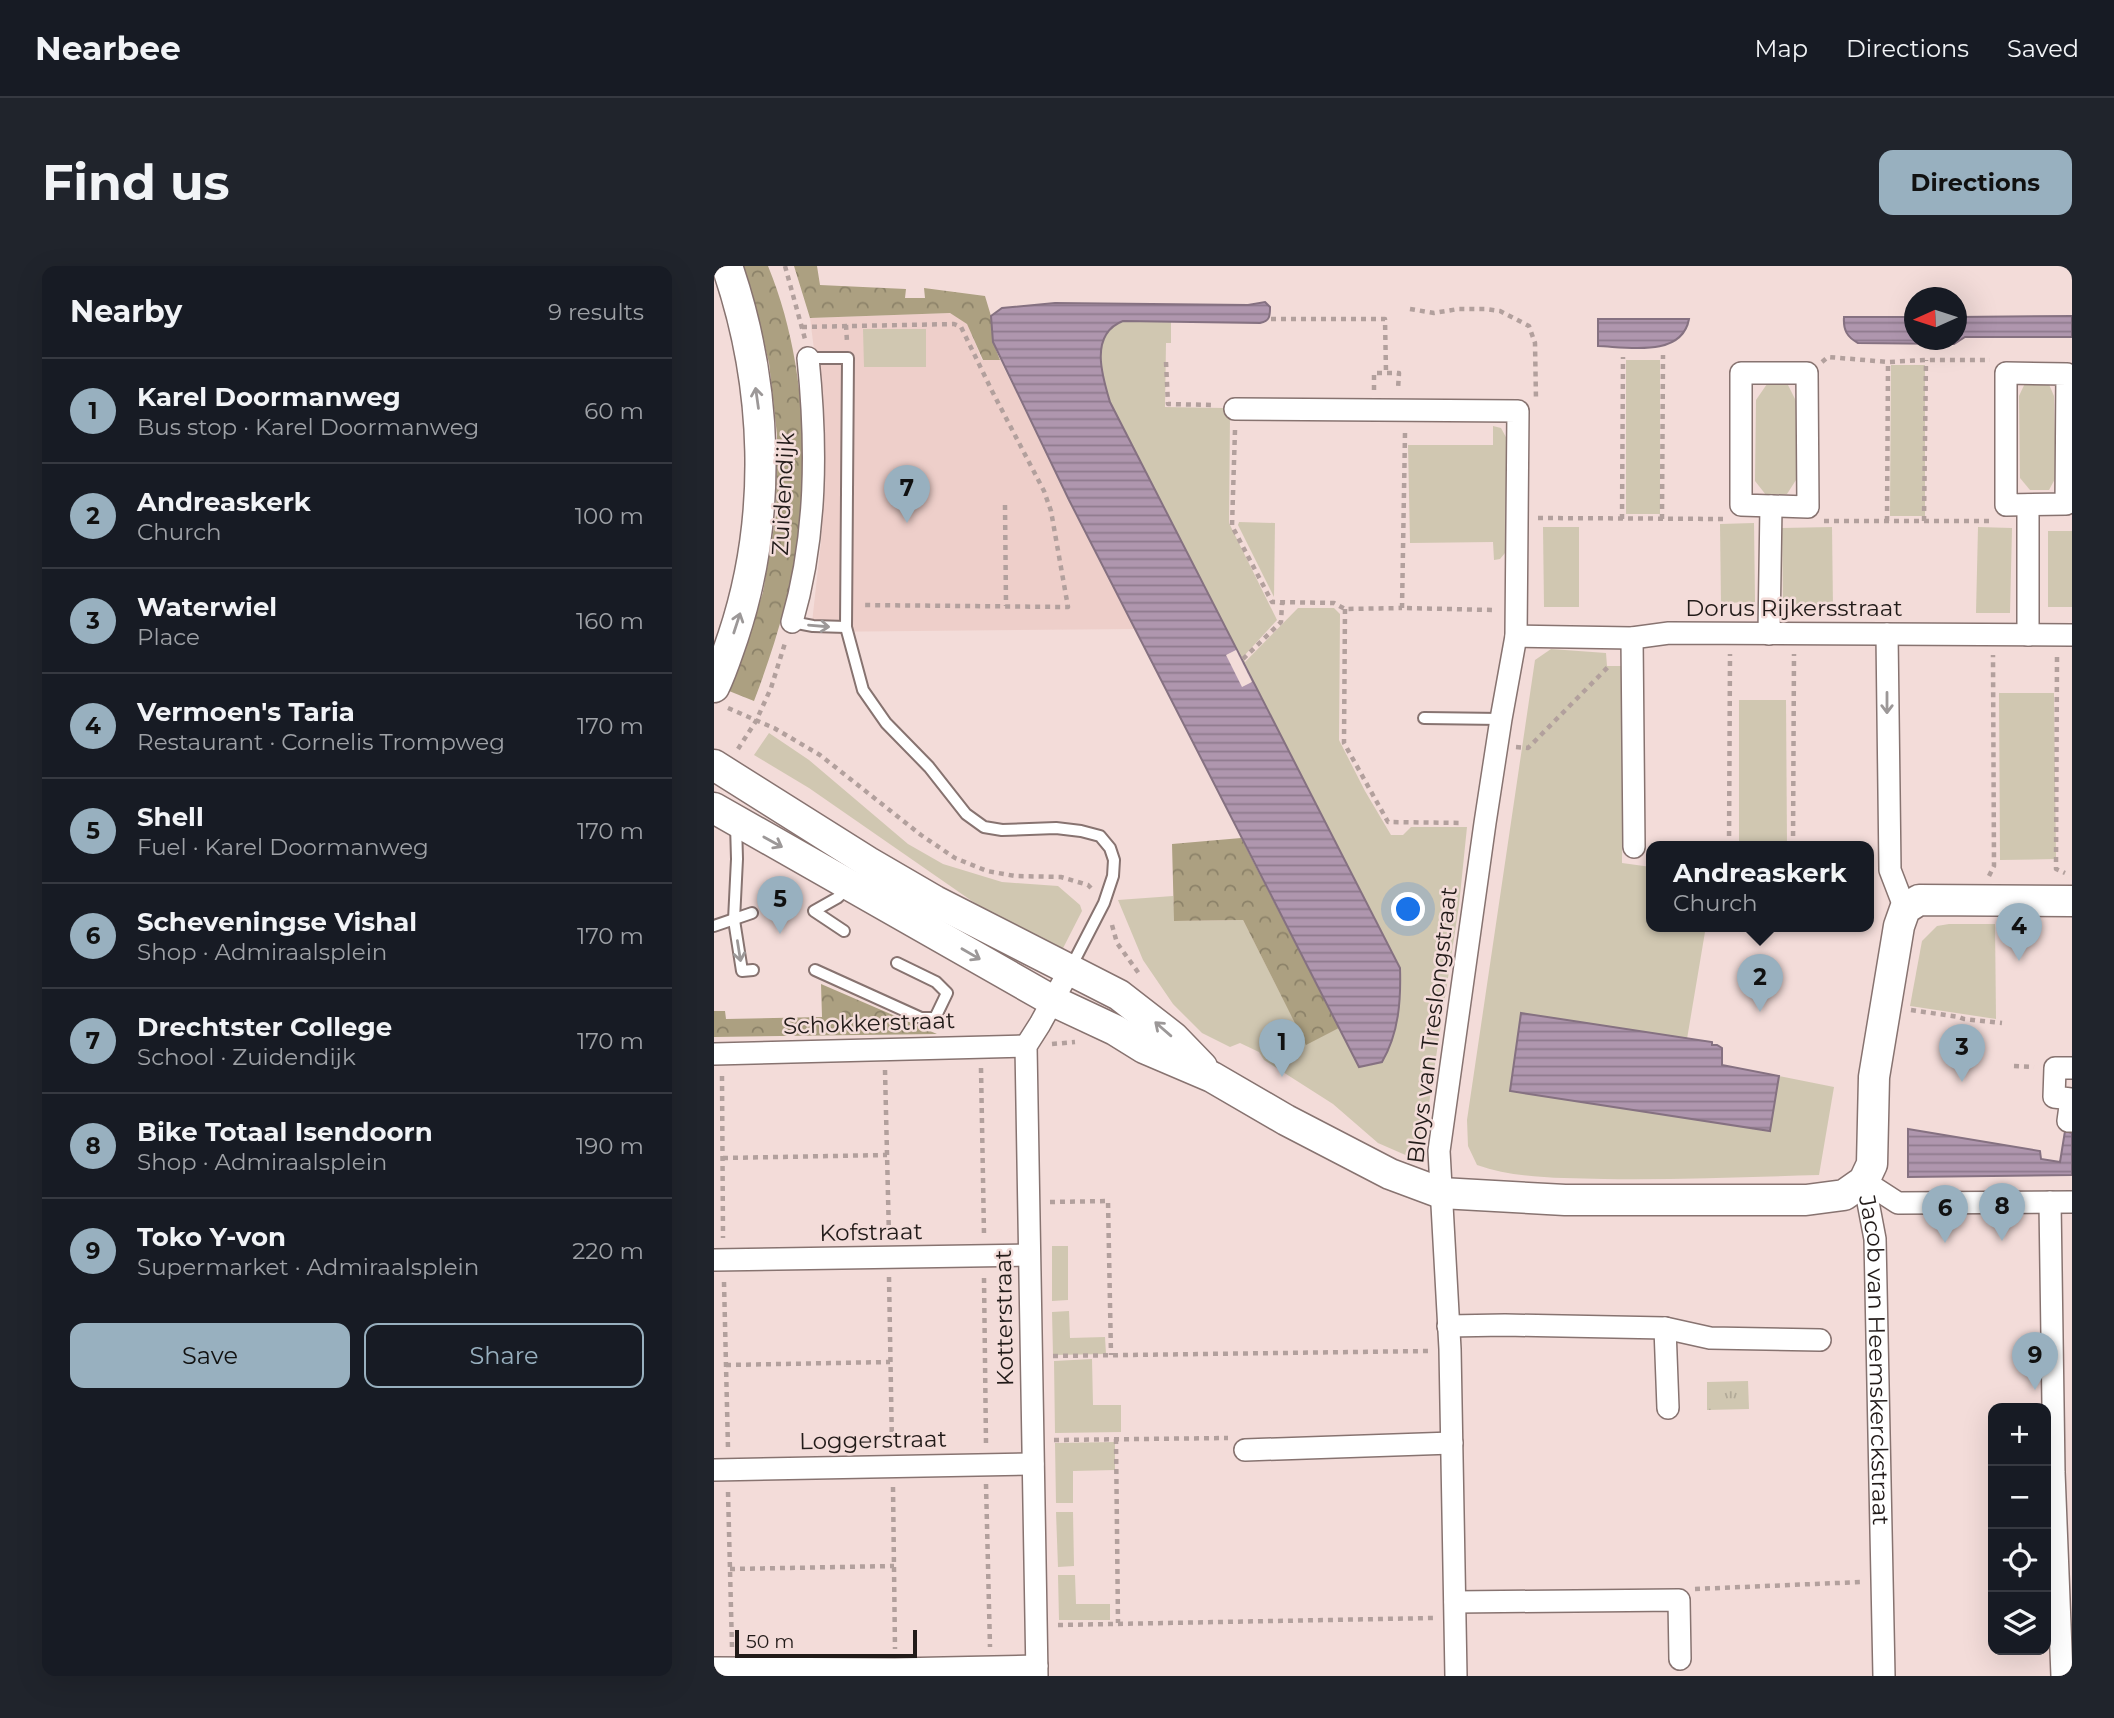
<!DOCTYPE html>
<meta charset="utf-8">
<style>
body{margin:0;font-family:Montserrat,sans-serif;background:#20242c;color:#f1f3f6}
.controls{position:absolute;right:21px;bottom:21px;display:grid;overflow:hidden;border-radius:14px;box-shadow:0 7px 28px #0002}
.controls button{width:63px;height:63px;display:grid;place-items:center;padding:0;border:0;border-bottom:2px solid #363941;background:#171b24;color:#f1f3f6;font:35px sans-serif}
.compass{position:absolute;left:1190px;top:21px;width:63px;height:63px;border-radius:50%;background:#171b24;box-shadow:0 7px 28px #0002;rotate:267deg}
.scale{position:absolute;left:21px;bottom:18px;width:182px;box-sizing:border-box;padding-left:7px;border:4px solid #221b19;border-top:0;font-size:19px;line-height:24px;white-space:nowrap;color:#221b19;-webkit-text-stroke:5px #f3dcd9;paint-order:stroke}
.you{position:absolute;left:695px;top:644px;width:24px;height:24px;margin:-18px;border:5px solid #fff;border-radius:50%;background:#1a73e8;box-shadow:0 0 0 10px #1a73e833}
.badge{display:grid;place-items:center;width:46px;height:46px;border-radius:50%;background:#98b0bf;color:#111;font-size:23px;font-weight:700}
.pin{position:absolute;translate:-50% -58px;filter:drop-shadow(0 2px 4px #0008)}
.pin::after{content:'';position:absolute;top:37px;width:24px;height:21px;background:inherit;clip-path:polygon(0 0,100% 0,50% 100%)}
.popup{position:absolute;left:932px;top:575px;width:228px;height:91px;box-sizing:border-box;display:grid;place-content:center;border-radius:14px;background:#171b24;filter:drop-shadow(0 2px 5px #0005);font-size:23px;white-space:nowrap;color:#9ea1a6}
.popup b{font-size:26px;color:#f1f3f6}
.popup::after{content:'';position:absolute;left:50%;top:100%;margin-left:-14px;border:14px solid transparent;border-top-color:#171b24}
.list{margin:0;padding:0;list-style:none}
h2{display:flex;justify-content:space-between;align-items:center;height:91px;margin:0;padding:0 28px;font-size:30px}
h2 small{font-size:23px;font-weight:400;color:#9ea1a6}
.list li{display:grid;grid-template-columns:46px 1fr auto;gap:21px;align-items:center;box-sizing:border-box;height:105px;padding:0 28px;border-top:2px solid #363941}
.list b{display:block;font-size:26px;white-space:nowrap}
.list p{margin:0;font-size:23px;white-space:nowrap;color:#9ea1a6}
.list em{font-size:23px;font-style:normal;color:#9ea1a6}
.actions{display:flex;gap:14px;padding:21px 28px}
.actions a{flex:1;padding:16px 0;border:2px solid #98b0bf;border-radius:14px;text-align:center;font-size:24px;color:#98b0bf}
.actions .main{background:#98b0bf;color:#111}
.icon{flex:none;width:38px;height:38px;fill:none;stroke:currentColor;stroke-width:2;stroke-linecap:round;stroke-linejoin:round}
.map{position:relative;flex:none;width:1358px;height:1410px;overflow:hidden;border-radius:14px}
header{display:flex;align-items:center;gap:42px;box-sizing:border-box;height:98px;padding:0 35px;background:#171b24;border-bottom:2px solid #363941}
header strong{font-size:33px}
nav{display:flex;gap:38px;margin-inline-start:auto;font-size:24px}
.intro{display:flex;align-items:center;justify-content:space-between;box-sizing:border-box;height:168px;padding:0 42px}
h1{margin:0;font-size:49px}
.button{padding:18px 32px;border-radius:14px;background:#98b0bf;color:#111;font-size:24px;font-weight:700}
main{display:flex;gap:42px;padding:0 42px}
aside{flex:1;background:#171b24;border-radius:14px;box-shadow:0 7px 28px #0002}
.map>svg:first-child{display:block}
.built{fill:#eecfca}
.grass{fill:#d0c7b1}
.forest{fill:url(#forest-crowns)}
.park{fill:url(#park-tufts)}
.water{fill:url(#water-rules);stroke:#857181;stroke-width:2}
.pier{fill:#f3dcd9}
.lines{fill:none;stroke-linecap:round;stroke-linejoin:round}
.lane-casing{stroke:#877370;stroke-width:14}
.street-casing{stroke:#877370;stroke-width:24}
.secondary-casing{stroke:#877370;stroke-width:33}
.path{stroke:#b2a09d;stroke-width:4.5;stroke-dasharray:5 5;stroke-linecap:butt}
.lane{stroke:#fff;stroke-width:10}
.street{stroke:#fff;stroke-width:21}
.secondary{stroke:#fff;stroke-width:30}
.oneway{stroke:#9c9898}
.labels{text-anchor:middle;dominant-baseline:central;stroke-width:5;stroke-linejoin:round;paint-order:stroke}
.street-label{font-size:23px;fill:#221b19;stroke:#f3dcd9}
</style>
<header>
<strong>Nearbee</strong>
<nav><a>Map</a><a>Directions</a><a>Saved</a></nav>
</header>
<div class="intro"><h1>Find us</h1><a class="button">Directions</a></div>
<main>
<aside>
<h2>Nearby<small>9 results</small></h2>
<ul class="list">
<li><span class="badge">1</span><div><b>Karel Doormanweg</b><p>Bus stop · Karel Doormanweg</p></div><em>60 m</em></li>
<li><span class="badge">2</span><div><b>Andreaskerk</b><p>Church</p></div><em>100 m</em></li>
<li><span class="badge">3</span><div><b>Waterwiel</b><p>Place</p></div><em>160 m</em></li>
<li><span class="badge">4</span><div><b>Vermoen's Taria</b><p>Restaurant · Cornelis Trompweg</p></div><em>170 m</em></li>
<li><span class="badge">5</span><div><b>Shell</b><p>Fuel · Karel Doormanweg</p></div><em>170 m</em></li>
<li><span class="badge">6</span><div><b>Scheveningse Vishal</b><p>Shop · Admiraalsplein</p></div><em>170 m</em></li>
<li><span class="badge">7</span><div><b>Drechtster College</b><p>School · Zuidendijk</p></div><em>170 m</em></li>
<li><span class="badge">8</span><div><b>Bike Totaal Isendoorn</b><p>Shop · Admiraalsplein</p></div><em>190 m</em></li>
<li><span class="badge">9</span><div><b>Toko Y-von</b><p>Supermarket · Admiraalsplein</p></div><em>220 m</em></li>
</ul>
<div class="actions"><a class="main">Save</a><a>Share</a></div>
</aside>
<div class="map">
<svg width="1358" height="1410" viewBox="0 0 1358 1410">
<defs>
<pattern id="forest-crowns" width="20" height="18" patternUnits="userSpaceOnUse" patternTransform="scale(1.75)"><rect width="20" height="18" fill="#aca081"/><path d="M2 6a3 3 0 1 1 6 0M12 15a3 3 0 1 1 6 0" fill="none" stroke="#8c8269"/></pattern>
<pattern id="park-tufts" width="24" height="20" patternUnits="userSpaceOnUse" patternTransform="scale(1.75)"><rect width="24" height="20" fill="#d0c7b1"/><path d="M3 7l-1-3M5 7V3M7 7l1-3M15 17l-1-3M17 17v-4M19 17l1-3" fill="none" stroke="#b2aa98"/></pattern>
<pattern id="water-rules" width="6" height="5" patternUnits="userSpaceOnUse" patternTransform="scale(1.75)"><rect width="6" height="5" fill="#af96ae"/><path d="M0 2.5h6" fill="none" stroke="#8e7a8d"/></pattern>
</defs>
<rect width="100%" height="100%" fill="#f3dcd9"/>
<polygon class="built" points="236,47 253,57 268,94 286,94 421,363 97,366 107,276 110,162 96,52"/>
<g class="grass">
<path d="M 409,55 L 457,56 L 457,77 L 452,77 L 451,141 L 510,142 L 516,149 L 515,257 L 563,354 L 529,391 L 531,396 L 584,342 L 620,342 L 626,348 L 625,474 L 651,525 L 677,569 L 689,569 L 697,561 L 753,561 L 745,639 L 713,851 L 696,891 L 664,877 L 619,838 L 550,794 L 545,786 L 526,777 L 516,781 L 488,767 L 459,738 L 429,694 L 404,634 L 459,630 L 461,655 L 529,654 L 592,778 L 625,762 L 645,801 L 668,796 C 685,767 687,734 686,701 L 396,136 C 388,110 375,68 409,55 Z"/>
<polygon points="149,63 212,63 212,101 150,101"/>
<rect x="912" y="94" width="34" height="154"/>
<polygon points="1177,99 1211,99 1211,250 1176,250"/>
<polygon points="1312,115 1334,116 1340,130 1342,211 1335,224 1316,224 1306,212 1305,130"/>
<polygon points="1053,118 1074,119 1082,135 1082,214 1073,228 1052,229 1041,215 1042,134"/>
<polygon points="779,160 787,162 793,173 791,287 786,293 780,294 779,276 696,277 694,179 779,179"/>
<polygon points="525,256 561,257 560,331 524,259"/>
<polygon points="1040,257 1041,336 1007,337 1006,258"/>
<polygon points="829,261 865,261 865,341 830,341"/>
<polygon points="1118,261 1119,343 1069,344 1068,262"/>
<polygon points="1264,261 1298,262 1296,347 1262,347"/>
<rect x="1334" y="265" width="24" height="76"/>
<path d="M 837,383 L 892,387 L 893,400 L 909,400 L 908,597 L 937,601 L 937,660 L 992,660 L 973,773 L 808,747 L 1056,865 L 1065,810 L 1120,821 L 1105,909 C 1033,911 962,914 890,913 C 848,912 803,913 763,899 L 754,880 L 753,854 L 821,394 Z"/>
<polygon points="1285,427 1340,427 1342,593 1286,594"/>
<polygon points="1025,434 1072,434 1073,580 1025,580"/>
<polygon points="55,467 95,494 194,578 229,598 288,616 344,620 366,639 368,645 343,694 95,522 40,489"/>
<polygon points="1235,658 1281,658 1282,753 1196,740 1208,675 1223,660"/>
<polygon points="338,980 354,980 354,1034 338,1035"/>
<polygon points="355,1045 356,1072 391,1071 392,1088 339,1089 338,1046"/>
<polygon points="378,1093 379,1139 407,1139 407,1166 341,1167 340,1095"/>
<polygon points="401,1176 401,1204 359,1205 359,1237 342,1237 341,1177"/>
<polygon points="342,1246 359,1246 360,1300 344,1301"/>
<polygon points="344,1309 361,1309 362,1338 396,1338 396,1354 345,1354"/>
</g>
<g class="forest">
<path d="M 26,0 L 54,0 C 83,70 92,151 89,226 C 88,239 89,252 87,264 C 78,322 61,380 40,435 L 15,425 L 49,326 L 62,249 L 63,169 L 55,97 L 42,44 Z"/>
<polygon points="80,0 103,0 106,19 192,23 191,32 211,32 210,22 271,30 277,50 279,76 286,94 269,94 253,58 236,47 96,52"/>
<polygon points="527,572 625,762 592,779 529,654 460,655 458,578"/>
<polygon points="107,718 223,768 0,771 0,745 11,745 12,753 108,751"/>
</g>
<polygon class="park" points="1034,1115 1035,1143 993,1144 993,1116"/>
<g class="water">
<path d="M 551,36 L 556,41 C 556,50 556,55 546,57 L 409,55 C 375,68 388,110 396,136 L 686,702 C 687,734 685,767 668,796 L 645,801 L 355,234 L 279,76 L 277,50 L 288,42 L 341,37 L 534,39 Z"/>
<path d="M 1358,50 L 1358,71 L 1251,71 L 1240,78 L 1144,77 C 1133,71 1129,64 1130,51 L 1200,51 L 1200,74 L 1242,74 L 1243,51 Z"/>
<path d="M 884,53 L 975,53 C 968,92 913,81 884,80 Z"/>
<polygon points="807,747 998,776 998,779 1003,779 1008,782 1008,799 1065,810 1056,865 796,825"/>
<polygon points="1194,863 1326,885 1327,893 1346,896 1351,865 1358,867 1358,909 1194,911"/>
</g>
<polygon class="pier" points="522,384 538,416 528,421 512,389"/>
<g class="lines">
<g class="lane-casing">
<g id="lane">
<polyline points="94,92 134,92 132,361 149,424 172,457 215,501 252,548 270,561 288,564 342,562 367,565 386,570 396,582 400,594 399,610 390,637 356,703"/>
<polyline points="78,356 99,360 132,361"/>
<polyline points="710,452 787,453"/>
<polyline points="22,558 23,593 20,654 28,705 39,704"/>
<polyline points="0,660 38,647"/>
<polyline points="130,665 100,645 123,632 135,621"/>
<polyline points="101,704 207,752 221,752 233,727 222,716 183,697"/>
</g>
</g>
<g class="street-casing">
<g id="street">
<polygon points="1027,107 1093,107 1094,241 1027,239"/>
<polygon points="1292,107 1353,108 1352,238 1292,239"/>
<polyline points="521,143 804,145 802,370 787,453 771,557 725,885 736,1083 742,1410"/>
<path d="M 78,356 C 103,270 103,180 94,92"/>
<polyline points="1055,368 1057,240"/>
<polyline points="1173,368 1176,604 1191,643"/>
<polyline points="1314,369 1314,239"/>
<polyline points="802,370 918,372 955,367 1358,369"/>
<polyline points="918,372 920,581"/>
<polyline points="0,788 312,780"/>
<polyline points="1358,802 1341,802 1340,831 1357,833 1354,855 1358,855"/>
<path id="s1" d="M 1150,915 L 1161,973 L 1170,1410"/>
<polyline points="1150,915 1184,937 1358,936"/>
<polyline points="1336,936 1340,1206 1348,1410"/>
<polyline points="0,994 315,989"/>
<polyline points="734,1060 791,1059 951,1062 996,1072 1106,1074"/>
<polyline points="951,1062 954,1142"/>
<polyline points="531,1184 738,1177"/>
<polyline points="0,1204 319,1198"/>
<polyline points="741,1336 965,1334 966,1393"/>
<polyline points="0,1402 181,1403 323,1400"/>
<polyline points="323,1410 312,780 326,758 355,705"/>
</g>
</g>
<g class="secondary-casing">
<g id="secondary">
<path d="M 0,421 C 8,405 13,388 19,371 C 59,251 54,119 13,0"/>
<polyline points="0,499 154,596 221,635 405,729 459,771 488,801"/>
<polyline points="0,542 339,735 401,764 430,782 498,811 572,854 676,908 727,927 851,934 1092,934 1130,929 1150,915 1158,898 1160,811 1185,660 1191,643 1205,634 1358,635"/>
</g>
</g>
<g class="path">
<polyline points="71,0 91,73"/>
<polyline points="696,43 720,47 744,43 772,43 786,45 815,60 821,77 822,134"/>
<polyline points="557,53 671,53 672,107"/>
<polyline points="132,59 133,76"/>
<polyline points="88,61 240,58 247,61 278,125 330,225 337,245 354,341 147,339"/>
<polyline points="452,96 454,138 500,139"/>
<polyline points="1108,96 1114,91 1174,96 1212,94 1276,94"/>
<polyline points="660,124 660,107 685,107 684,123"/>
<polyline points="521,164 518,260 558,336 620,337 631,343 688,342"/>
<polyline points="691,167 688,342 780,344"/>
<polyline points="291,239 292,340"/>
<polyline points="824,252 1011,253"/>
<polyline points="908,253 909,91"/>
<polyline points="948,253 949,89"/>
<polyline points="1110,255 1276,255"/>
<polyline points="1173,255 1174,96"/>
<polyline points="1210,255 1212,94"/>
<polyline points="631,343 630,477 674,556 749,557"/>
<polyline points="1343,391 1342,603 1351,607"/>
<polyline points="529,393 567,356 568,337"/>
<polyline points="14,442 60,462 106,489 207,569 241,592 273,605 301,610 347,611 374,619 377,622"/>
<polyline points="802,481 814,482 895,400"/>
<polyline points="24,483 42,455 57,422 71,377"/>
<polyline points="1015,580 1016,388"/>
<polyline points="1079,580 1080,388"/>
<polyline points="1275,610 1280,600 1279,389"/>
<polyline points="398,659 403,677 426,709"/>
<polyline points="1197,744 1245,751 1250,753 1288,757"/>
<polyline points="338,778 361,776"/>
<polyline points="1300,800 1320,801"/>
<polyline points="267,802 270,968"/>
<polyline points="171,804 175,971"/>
<polyline points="8,810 9,972"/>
<polyline points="9,892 173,889"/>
<polyline points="336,936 394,935 397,1089"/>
<polyline points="175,1011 178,1180"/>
<polyline points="270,1012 272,1178"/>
<polyline points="10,1016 14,1182"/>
<polyline points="339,1090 715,1085"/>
<polyline points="12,1099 176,1096"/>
<polyline points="402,1173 404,1357"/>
<polyline points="340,1174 514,1172"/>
<polyline points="272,1218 276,1381"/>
<polyline points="179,1221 181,1383"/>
<polyline points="14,1226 18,1382"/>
<polyline points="16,1303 180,1300"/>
<polyline points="981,1323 1147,1316"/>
<polyline points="344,1359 720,1352"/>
</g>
<use href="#lane" class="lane"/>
<use href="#street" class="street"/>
<use href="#secondary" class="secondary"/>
</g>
<defs><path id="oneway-shaft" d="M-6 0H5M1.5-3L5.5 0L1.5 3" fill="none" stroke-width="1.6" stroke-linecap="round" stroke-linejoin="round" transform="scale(1.75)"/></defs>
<g class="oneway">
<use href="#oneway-shaft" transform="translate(43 132) rotate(-98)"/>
<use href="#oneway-shaft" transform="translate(23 357) rotate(-72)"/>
<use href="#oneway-shaft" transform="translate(105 360) rotate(5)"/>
<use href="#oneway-shaft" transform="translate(1173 437) rotate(90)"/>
<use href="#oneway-shaft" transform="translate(59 576) rotate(29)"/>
<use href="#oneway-shaft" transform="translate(25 685) rotate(81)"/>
<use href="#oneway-shaft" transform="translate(257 688) rotate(30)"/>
<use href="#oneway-shaft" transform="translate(449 763) rotate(-139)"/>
</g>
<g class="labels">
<g class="street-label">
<text transform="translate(69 228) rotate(-87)">Zuidendijk</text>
<text x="1080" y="342">Dorus Rijkersstraat</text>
<text transform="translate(155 757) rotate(-2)">Schokkerstraat</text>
<text transform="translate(718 759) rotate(-83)">Bloys van Treslongstraat</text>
<text transform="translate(157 966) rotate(-1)">Kofstraat</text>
<text transform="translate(290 1052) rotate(-91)">Kotterstraat</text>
<text stroke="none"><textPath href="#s1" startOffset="180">Jacob van Heemskerckstraat</textPath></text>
<text transform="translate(159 1174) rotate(-1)">Loggerstraat</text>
</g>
</g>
</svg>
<div class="controls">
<button>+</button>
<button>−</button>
<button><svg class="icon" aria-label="locate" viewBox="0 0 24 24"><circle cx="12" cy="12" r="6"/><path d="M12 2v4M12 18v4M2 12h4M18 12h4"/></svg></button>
<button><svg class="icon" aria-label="layers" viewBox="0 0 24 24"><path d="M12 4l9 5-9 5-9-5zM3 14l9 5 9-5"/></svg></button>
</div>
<svg class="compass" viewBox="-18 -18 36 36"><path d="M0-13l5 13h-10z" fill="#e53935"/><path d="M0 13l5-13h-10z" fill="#9ea1a6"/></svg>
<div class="scale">50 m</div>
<div class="you"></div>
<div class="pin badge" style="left:568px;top:811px">1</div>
<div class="pin badge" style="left:1046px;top:746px">2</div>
<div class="popup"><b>Andreaskerk</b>Church</div>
<div class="pin badge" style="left:1248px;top:816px">3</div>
<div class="pin badge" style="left:1305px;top:695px">4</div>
<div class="pin badge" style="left:66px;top:668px">5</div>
<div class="pin badge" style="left:1231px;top:977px">6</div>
<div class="pin badge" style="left:193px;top:257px">7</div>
<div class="pin badge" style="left:1288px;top:975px">8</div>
<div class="pin badge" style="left:1321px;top:1124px">9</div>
</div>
</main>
